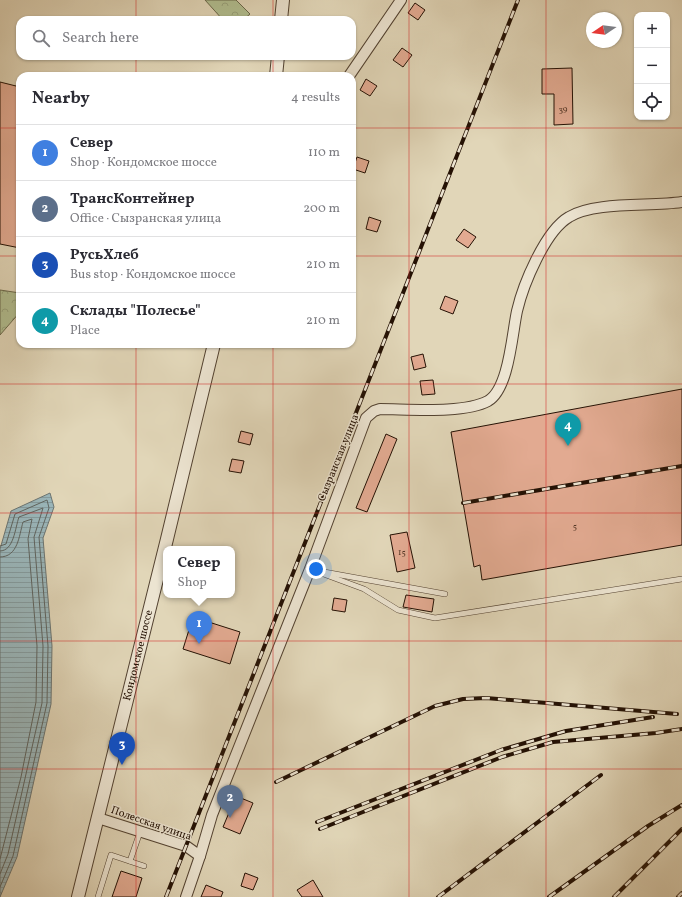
<!DOCTYPE html>
<meta charset="utf-8">
<style>
body{margin:0;font-family:Vollkorn,serif;background:#f7f7f7;color:#2b2b33}
.controls{position:absolute;right:12px;top:12px;display:grid;overflow:hidden;border-radius:8px;box-shadow:0 1px 3px #0004}
.controls button{width:36px;height:36px;display:grid;place-items:center;padding:0;border:0;border-bottom:1px solid #e1e1e2;background:#fff;color:#2b2b33;font:20px sans-serif}
.compass{position:absolute;left:586px;top:12px;width:36px;height:36px;border-radius:50%;background:#fff;box-shadow:0 1px 3px #0004;rotate:257deg}
.you{position:absolute;left:316px;top:569px;width:14px;height:14px;margin:-10px;border:3px solid #fff;border-radius:50%;background:#1a73e8;box-shadow:0 0 0 6px #1a73e833}
.badge{display:grid;place-items:center;width:26px;height:26px;border-radius:50%;background:#8f2418;color:#fff;font-size:13px;font-weight:700}
.pin{position:absolute;translate:-50% -33px;filter:drop-shadow(0 1px 2px #0008)}
.pin::after{content:'';position:absolute;top:21px;width:14px;height:12px;background:inherit;clip-path:polygon(0 0,100% 0,50% 100%)}
.popup{position:absolute;left:163px;top:546px;width:72px;height:52px;box-sizing:border-box;display:grid;place-content:center;border-radius:8px;background:#fff;filter:drop-shadow(0 1px 3px #0005);font-size:13px;white-space:nowrap;color:#7c7c81}
.popup b{font-size:15px;color:#2b2b33}
.popup::after{content:'';position:absolute;left:50%;top:100%;margin-left:-8px;border:8px solid transparent;border-top-color:#fff}
.list{margin:0;padding:0;list-style:none}
h2{display:flex;justify-content:space-between;align-items:center;height:52px;margin:0;padding:0 16px;font-size:17px}
h2 small{font-size:13px;font-weight:400;color:#7c7c81}
.list li{display:grid;grid-template-columns:26px 1fr auto;gap:12px;align-items:center;box-sizing:border-box;height:56px;padding:0 16px;border-top:1px solid #e1e1e2}
.list b{display:block;font-size:15px;white-space:nowrap}
.list p{margin:0;font-size:13px;white-space:nowrap;color:#7c7c81}
.list em{font-size:13px;font-style:normal;color:#7c7c81}
.icon{flex:none;width:22px;height:22px;fill:none;stroke:currentColor;stroke-width:2;stroke-linecap:round;stroke-linejoin:round}
.map{position:relative;flex:none;width:682px;height:897px;overflow:hidden}
.search{position:absolute;background:#fff;box-shadow:0 1px 3px #0004;left:16px;top:16px;width:340px;height:44px;display:flex;align-items:center;gap:10px;box-sizing:border-box;padding:0 14px;border-radius:12px;color:#7c7c81;font-size:15px}
.panel{position:absolute;background:#fff;box-shadow:0 1px 3px #0004;left:16px;top:72px;width:340px;height:276px;border-radius:12px}
.map>svg:first-child{display:block}
.forest{fill:url(#forest-crowns);stroke:#6a684a}
.water{fill:url(#water-rules);stroke:#6b7471}
.lines{fill:none;stroke-linecap:round;stroke-linejoin:round}
.shore{stroke:#5f645f;stroke-width:1}
.building{fill:#e2aa91;stroke:#241104}
.service-casing{stroke:#534231;stroke-width:6}
.minor-casing{stroke:#534231;stroke-width:12}
.tertiary-casing{stroke:#534231;stroke-width:14}
.service{stroke:#ece4d1;stroke-width:5}
.minor{stroke:#ece4d1;stroke-width:10}
.tertiary{stroke:#ece4d1;stroke-width:12}
.rail-casing{stroke:#241104;stroke-width:4}
.rail{stroke:#ece4d1;stroke-width:2.5;stroke-dasharray:8;stroke-linecap:butt}
.grid{fill:none;stroke:#d62828;stroke-width:1;stroke-opacity:0.55}
.labels{text-anchor:middle;dominant-baseline:central;stroke-width:3;stroke-linejoin:round;paint-order:stroke}
.number-label{font-size:9px;fill:#543727}
.street-label{font-size:11px;fill:#241104;stroke:#ece4d1}
</style>
<div class="map">
<svg width="682" height="897" viewBox="0 0 682 897">
<defs>
<pattern id="forest-crowns" width="20" height="18" patternUnits="userSpaceOnUse"><rect width="20" height="18" fill="#b1be90"/><path d="M2 6a3 3 0 1 1 6 0M12 15a3 3 0 1 1 6 0" fill="none" stroke="#98a27b"/></pattern>
<pattern id="water-rules" width="6" height="5" patternUnits="userSpaceOnUse"><rect width="6" height="5" fill="#9ab6ba"/><path d="M0 2.5h6" fill="none" stroke="#859b9e"/></pattern>
</defs>
<rect width="100%" height="100%" fill="#e1d6b8"/>
<filter id="stains"><feTurbulence type="fractalNoise" baseFrequency=".005" numOctaves="4"/><feColorMatrix values="0 0 0 0 .2 0 0 0 0 .09 0 0 0 0 .02 0 0 0 .5 -.17"/></filter>
<radialGradient id="worn" r=".72"><stop offset=".6" stop-color="#630" stop-opacity="0"/><stop offset="1" stop-color="#630" stop-opacity=".3"/></radialGradient>
<g class="forest">
<polygon points="205,0 236,0 250,14 243,20 223,20"/>
<polygon points="0,290 20,293 20,312 0,335"/>
</g>
<polygon class="water" points="50,493 54,507 43,538 52,646 51,704 17,857 0,897 0,549 11,511"/>
<g class="lines">
<g class="shore">
<polyline points="0,546 6,544 15,514 47,500 49,508 39,537 48,646 47,703 13,856 0,887"/>
<path d="M 0,551 C 14,551 15,528 19,517 L 43,508 L 34,537 L 43,646 L 42,703 L 8,854 L 0,874"/>
<path d="M 0,557 C 18,557 19,536 23,522 L 32,519 L 28,539 L 37,646 L 36,702 L 21,777 L 0,859"/>
</g>
</g>
<g class="building">
<polygon points="415,3 425,10 418,20 408,13"/>
<polygon points="402,48 412,55 403,67 393,60"/>
<polygon points="572,68 573,124 554,125 554,94 542,94 542,69"/>
<polygon points="366,79 377,86 370,96 360,90"/>
<polygon points="0,82 20,87 20,248 0,244"/>
<polygon points="357,157 369,161 365,173 353,169"/>
<polygon points="369,217 381,221 377,232 366,229"/>
<polygon points="464,229 476,237 468,248 456,240"/>
<polygon points="445,296 458,301 453,314 440,309"/>
<polygon points="423,354 426,367 414,370 411,357"/>
<polygon points="433,380 435,394 422,395 420,381"/>
<polygon points="682,389 682,545 482,580 480,565 474,567 451,432"/>
<polygon points="241,431 253,434 250,445 238,442"/>
<polygon points="386,434 397,439 367,512 356,508"/>
<polygon points="232,459 244,461 241,473 229,471"/>
<polygon points="407,532 415,568 397,572 390,535"/>
<polygon points="406,595 434,599 432,612 403,607"/>
<polygon points="334,598 347,600 345,612 332,610"/>
<polygon points="193,617 240,632 230,664 183,649"/>
<polygon points="236,796 253,803 240,834 223,827"/>
<polygon points="121,871 142,878 136,897 112,897"/>
<polygon points="245,873 258,878 253,890 241,886"/>
<polygon points="313,880 323,897 302,897 297,890"/>
<polygon points="206,885 223,892 221,897 201,897"/>
</g>
<g class="lines">
<g class="service-casing">
<g id="service">
<polyline points="310,569 364,589 398,610 435,618 682,579"/>
<polyline points="324,572 445,594"/>
<polyline points="130,861 140,832"/>
<polyline points="98,897 111,855 144,866"/>
</g>
</g>
<g class="minor-casing">
<g id="minor">
<polyline points="349,76 401,0"/>
<polyline points="98,818 186,846 200,856 186,897"/>
<path d="M 200,856 L 212,815 L 310,569 L 366,418 L 374,411 L 380,409 C 408,409 464,414 488,401 C 509,389 512,334 517,311 C 523,285 545,231 569,217 C 595,201 651,207 682,202"/>
</g>
</g>
<g class="tertiary-casing">
<g id="tertiary">
<polyline points="281,20 283,0"/>
<polyline points="276,76 278,56"/>
<path id="s1" d="M 78,897 L 167,539 L 214,344"/>
</g>
</g>
<use href="#service" class="service"/>
<use href="#minor" class="minor"/>
<use href="#tertiary" class="tertiary"/>
<g class="rail-casing">
<g id="rail">
<polyline points="463,503 682,466"/>
<polyline points="276,782 435,706 463,699 486,698 677,714"/>
<polyline points="317,822 501,750 566,731 653,717"/>
<polyline points="320,829 502,757 553,742 656,733 682,729"/>
<polyline points="166,897 518,0"/>
<polyline points="438,897 601,775"/>
<polyline points="549,897 648,826 682,805"/>
<polyline points="614,897 682,829"/>
<polyline points="678,897 682,893"/>
</g>
</g>
<use href="#rail" class="rail"/>
</g>
<path class="grid" d="M 136,0 L 136,20M 273,0 L 273,20M 409,0 L 409,897M 546,0 L 546,897M 136,56 L 136,76M 273,56 L 273,76M 0,128 L 20,128M 352,128 L 682,128M 0,256 L 20,256M 352,256 L 682,256M 136,344 L 136,897M 273,344 L 273,897M 0,384 L 682,384M 0,513 L 682,513M 0,641 L 682,641M 0,769 L 682,769"/>
<g class="labels">
<g class="number-label">
<text x="563" y="109">39</text>
<text x="575" y="526">5</text>
<text x="402" y="552">15</text>
</g>
<g class="street-label">
<text transform="translate(339 458) rotate(-68)">Сызранская улица</text>
<text stroke="none"><textPath href="#s1" startOffset="249">Кондомское шоссе</textPath></text>
<text transform="translate(151 824) rotate(19)">Полесская улица</text>
</g>
</g>
<rect width="100%" height="100%" filter="url(#stains)"/>
<rect width="100%" height="100%" fill="url(#worn)"/>
</svg>
<div class="controls">
<button>+</button>
<button>−</button>
<button><svg class="icon" aria-label="locate" viewBox="0 0 24 24"><circle cx="12" cy="12" r="6"/><path d="M12 2v4M12 18v4M2 12h4M18 12h4"/></svg></button>
</div>
<svg class="compass" viewBox="-18 -18 36 36"><path d="M0-13l5 13h-10z" fill="#e53935"/><path d="M0 13l5-13h-10z" fill="#7c7c81"/></svg>
<div class="you"></div>
<div class="pin badge" style="left:199px;top:644px;background:#3f7fe0">1</div>
<div class="popup"><b>Север</b>Shop</div>
<div class="pin badge" style="left:230px;top:818px;background:#5c6f8a">2</div>
<div class="pin badge" style="left:122px;top:765px;background:#1a4fb4">3</div>
<div class="pin badge" style="left:568px;top:446px;background:#0f9aa8">4</div>
<div class="search"><svg class="icon" aria-label="search" viewBox="0 0 24 24"><circle cx="10" cy="10" r="6"/><path d="M15 15l6 6"/></svg>Search here</div>
<section class="panel">
<h2>Nearby<small>4 results</small></h2>
<ul class="list">
<li><span class="badge" style="background:#3f7fe0">1</span><div><b>Север</b><p>Shop · Кондомское шоссе</p></div><em>110 m</em></li>
<li><span class="badge" style="background:#5c6f8a">2</span><div><b>ТрансКонтейнер</b><p>Office · Сызранская улица</p></div><em>200 m</em></li>
<li><span class="badge" style="background:#1a4fb4">3</span><div><b>РусьХлеб</b><p>Bus stop · Кондомское шоссе</p></div><em>210 m</em></li>
<li><span class="badge" style="background:#0f9aa8">4</span><div><b>Склады &quot;Полесье&quot;</b><p>Place</p></div><em>210 m</em></li>
</ul>
</section>
</div>
